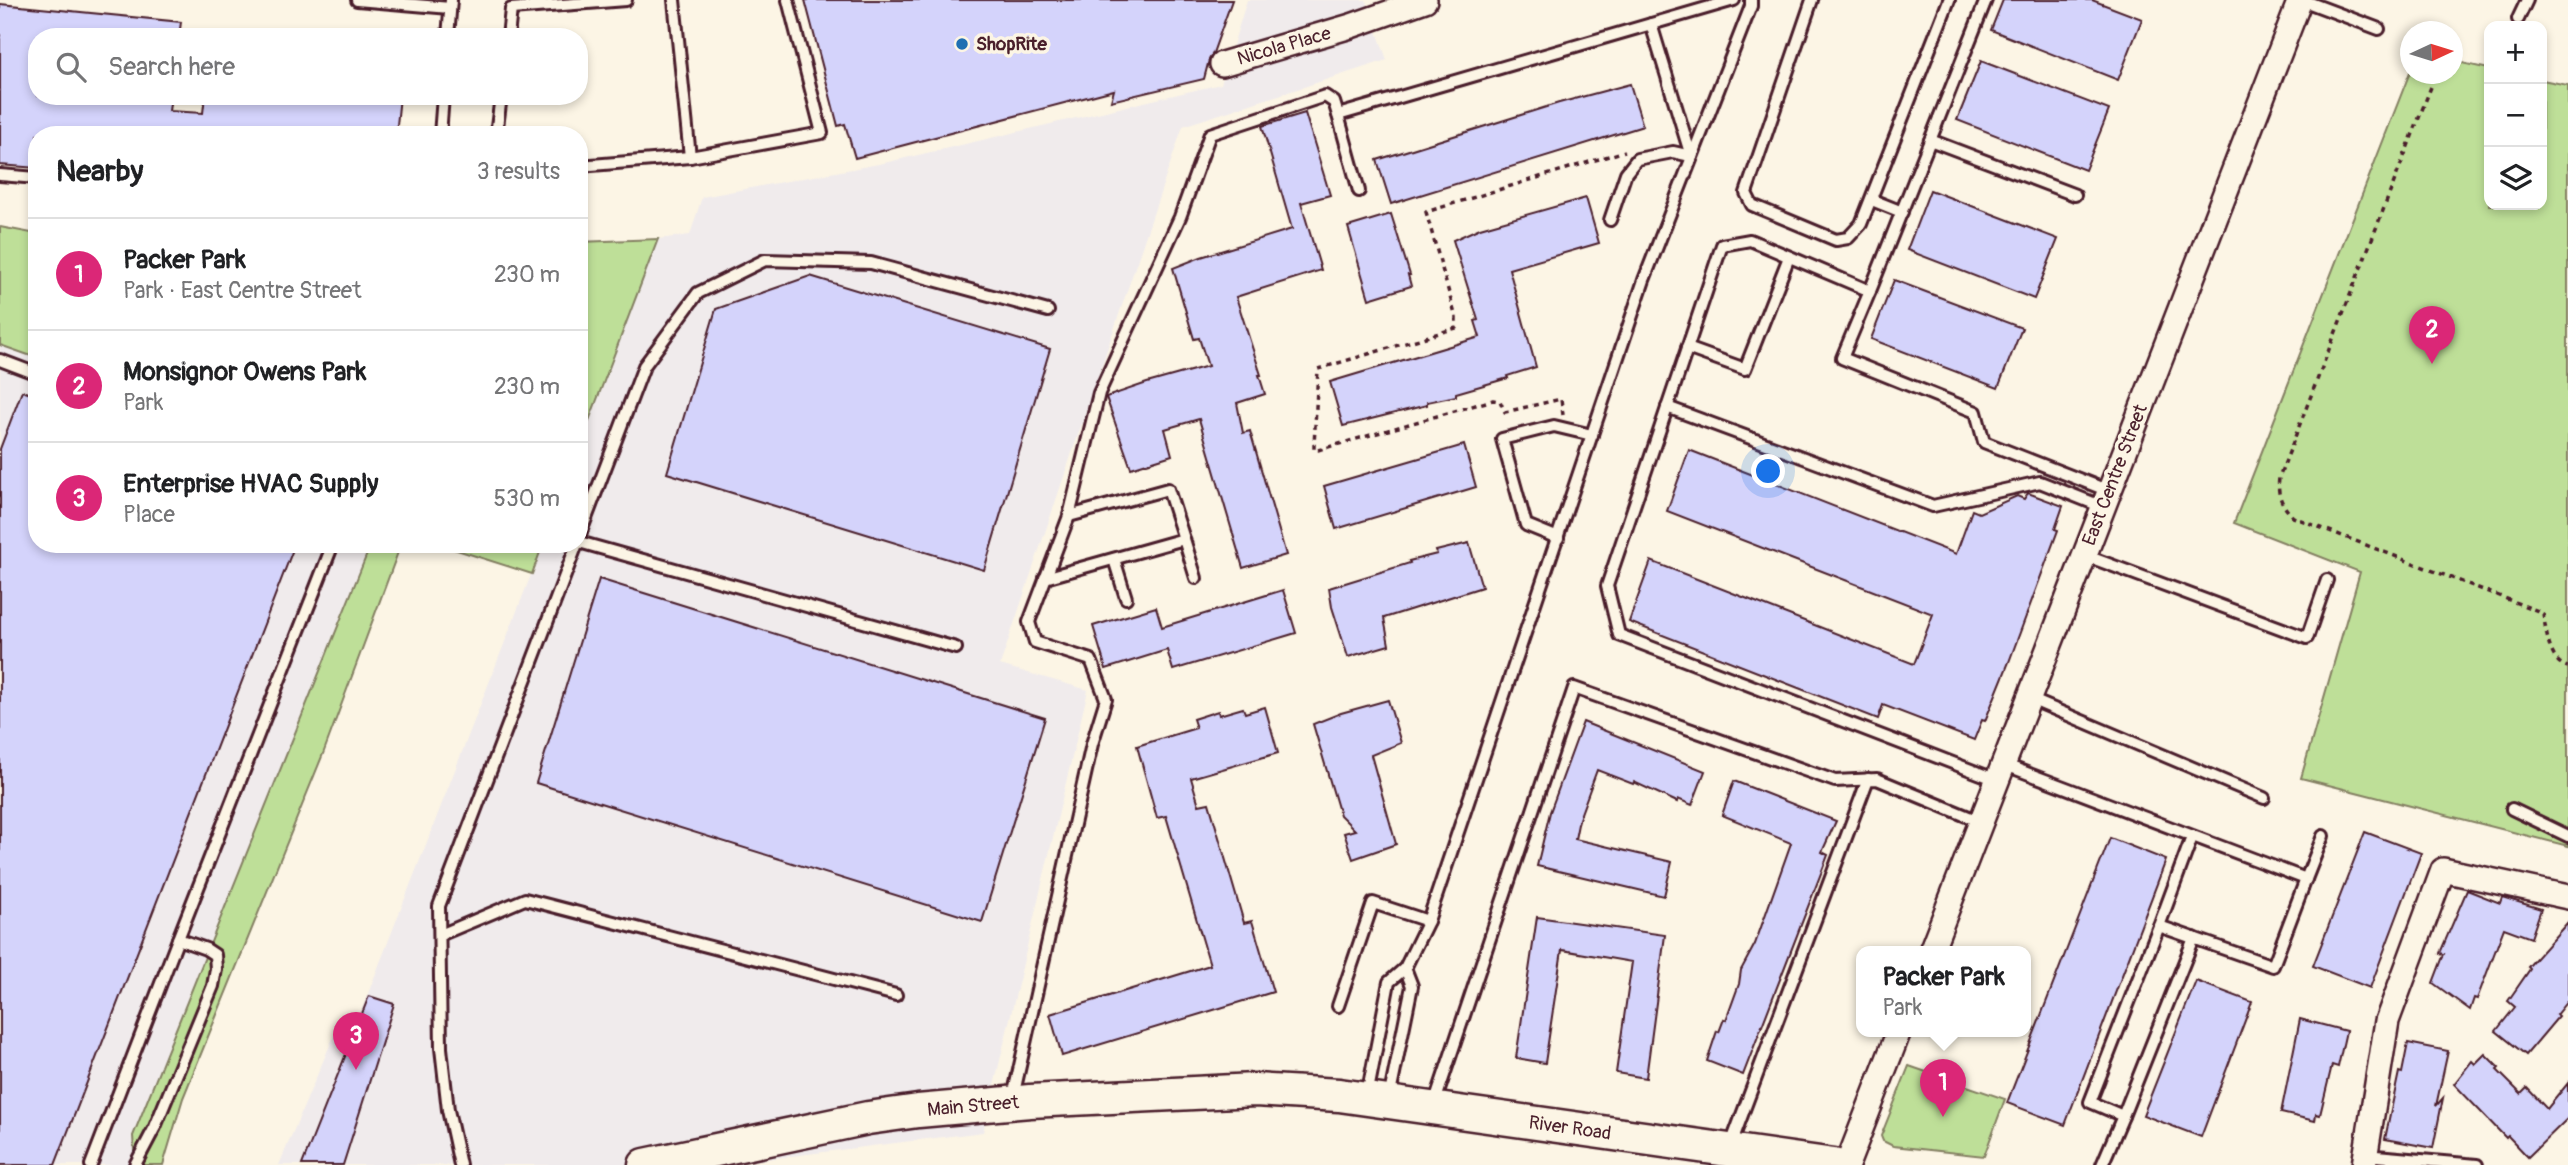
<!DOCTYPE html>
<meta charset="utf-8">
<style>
body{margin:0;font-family:Pangolin,sans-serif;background:#f6f6f6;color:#202124}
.controls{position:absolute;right:21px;top:21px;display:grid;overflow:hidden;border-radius:14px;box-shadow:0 4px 10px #0003}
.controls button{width:63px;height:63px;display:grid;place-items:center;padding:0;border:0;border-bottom:2px solid #e0e0e0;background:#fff;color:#202124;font:35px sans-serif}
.compass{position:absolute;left:2400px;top:21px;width:63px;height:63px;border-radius:50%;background:#fff;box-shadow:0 4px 10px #0003;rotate:86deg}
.you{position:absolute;left:1769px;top:472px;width:24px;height:24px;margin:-18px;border:5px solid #fff;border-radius:50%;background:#1a73e8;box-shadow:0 0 0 10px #1a73e833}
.badge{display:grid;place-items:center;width:46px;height:46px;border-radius:50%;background:#db2777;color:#fff;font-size:23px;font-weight:700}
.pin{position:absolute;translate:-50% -58px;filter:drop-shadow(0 2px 4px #0008)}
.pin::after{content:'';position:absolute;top:37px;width:24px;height:21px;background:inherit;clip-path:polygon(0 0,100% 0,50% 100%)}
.popup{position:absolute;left:1856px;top:946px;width:175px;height:91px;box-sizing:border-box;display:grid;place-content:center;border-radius:14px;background:#fff;filter:drop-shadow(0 2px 5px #0005);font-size:23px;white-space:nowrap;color:#757577}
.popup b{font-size:26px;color:#202124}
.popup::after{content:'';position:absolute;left:50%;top:100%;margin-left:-14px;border:14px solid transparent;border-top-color:#fff}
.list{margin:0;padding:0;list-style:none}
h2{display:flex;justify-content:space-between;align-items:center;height:91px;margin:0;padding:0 28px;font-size:30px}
h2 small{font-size:23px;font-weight:400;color:#757577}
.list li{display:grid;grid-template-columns:46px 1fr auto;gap:21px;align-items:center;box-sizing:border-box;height:112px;padding:0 28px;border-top:2px solid #e0e0e0}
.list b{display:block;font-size:26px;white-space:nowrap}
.list p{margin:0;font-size:23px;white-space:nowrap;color:#757577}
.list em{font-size:23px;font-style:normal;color:#757577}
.icon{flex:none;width:38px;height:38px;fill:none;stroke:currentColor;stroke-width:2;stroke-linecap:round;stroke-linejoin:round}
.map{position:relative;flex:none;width:2568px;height:1165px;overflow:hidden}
.search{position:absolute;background:#fff;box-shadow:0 4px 10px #0003;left:28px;top:28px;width:560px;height:77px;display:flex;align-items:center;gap:18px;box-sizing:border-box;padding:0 24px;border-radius:28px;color:#757577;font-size:26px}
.panel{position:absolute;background:#fff;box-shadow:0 4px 10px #0003;left:28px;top:126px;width:560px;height:427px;border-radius:28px}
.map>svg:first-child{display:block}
.built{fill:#f0ebec}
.green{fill:#bedf98;stroke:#847f62;stroke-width:2}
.building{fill:#d4d3fb;stroke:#4a1f2b;stroke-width:2}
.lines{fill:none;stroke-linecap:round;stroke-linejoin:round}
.lane-casing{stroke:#4a1f2b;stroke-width:16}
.street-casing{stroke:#4a1f2b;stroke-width:28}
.secondary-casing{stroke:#4a1f2b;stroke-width:37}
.path{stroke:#4a1f2b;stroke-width:3.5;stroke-dasharray:5 5;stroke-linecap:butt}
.lane{stroke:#fcf5e5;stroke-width:10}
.street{stroke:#fcf5e5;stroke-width:23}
.secondary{stroke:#fcf5e5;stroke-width:32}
.poi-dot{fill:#1f6fb2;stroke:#fcf5e5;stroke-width:2.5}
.labels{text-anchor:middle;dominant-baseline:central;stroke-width:7;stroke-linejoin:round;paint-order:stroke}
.poi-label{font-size:19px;font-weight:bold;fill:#4a1f2b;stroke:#fcf5e5;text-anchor:start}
.street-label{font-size:19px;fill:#4a1f2b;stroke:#fcf5e5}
</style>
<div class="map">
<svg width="2568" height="1165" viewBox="0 0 2568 1165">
<rect width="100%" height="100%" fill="#fcf5e5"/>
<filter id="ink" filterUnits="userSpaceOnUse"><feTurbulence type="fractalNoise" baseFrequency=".0143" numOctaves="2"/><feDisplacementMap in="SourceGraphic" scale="14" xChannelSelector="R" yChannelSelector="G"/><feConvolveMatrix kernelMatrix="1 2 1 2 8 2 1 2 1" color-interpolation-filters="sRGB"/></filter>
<g filter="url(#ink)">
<g class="built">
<polygon points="1247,0 1366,0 1387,60 1183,126 1000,665 1088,690 983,1132 721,1165 279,1165 338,1026 353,1032 543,544 579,544 579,447 658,239 690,235 702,197 884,163 1221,84"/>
<polygon points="0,345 37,358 37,544 371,544 133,1136 135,1165 0,1165"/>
</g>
<g class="green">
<polygon points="2453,61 2489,69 2489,205 2542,205 2542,80 2568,85 2568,846 2301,778 2360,572 2234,523 2410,72 2452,74"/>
<polygon points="0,227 37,234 37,358 0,345"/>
<polygon points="658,239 579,447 579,242"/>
<polygon points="371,544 401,544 323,754 183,1098 163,1165 135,1165 133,1136"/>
<polygon points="438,544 543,544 532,574"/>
<polygon points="1909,1066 2005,1099 1984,1156 1893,1146 1883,1141 1881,1136"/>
</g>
<g class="building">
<polygon points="805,0 1232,0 1213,53 1209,60 1204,79 1111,101 1114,90 855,158 845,124 838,126"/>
<polygon points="2003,0 2092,0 2142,19 2118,80 1991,30"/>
<polygon points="0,4 181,22 179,37 37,37 37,96 171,96 169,111 203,113 205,96 400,96 396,135 37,135 37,168 0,165"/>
<polygon points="1981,61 2109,110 2085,170 1957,120"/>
<polygon points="1630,84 1643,126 1391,204 1377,160 1559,103"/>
<polygon points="1305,113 1330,195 1301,203 1321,270 1236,297 1261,375 1259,375 1265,394 1237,403 1243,433 1250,431 1286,555 1243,568 1199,419 1165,429 1172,455 1131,468 1106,397 1147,383 1208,366 1199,338 1194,339 1173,268 1201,257 1292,229 1262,126"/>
<polygon points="1930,190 2058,239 2034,299 1907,250"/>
<polygon points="1586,198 1599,243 1509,269 1536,367 1507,376 1508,378 1456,393 1456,396 1427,402 1427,405 1343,426 1330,382 1480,337 1475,321 1478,320 1453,240 1480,228"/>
<polygon points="1391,214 1410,275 1408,275 1411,286 1369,299 1348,227"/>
<polygon points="810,276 1050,349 984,570 667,473 716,309"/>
<polygon points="1894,280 2022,328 1998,388 1871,339"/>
<polygon points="22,391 37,396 37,544 295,544 55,1165 0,1165 0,449"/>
<polygon points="1464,445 1476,487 1336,529 1324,486"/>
<polygon points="1689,450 1956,554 1972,510 1979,513 2017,496 2024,499 2028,493 2063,506 2055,529 2058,530 2009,662 1985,721 1982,720 1974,740 1883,705 1878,719 1629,622 1651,561 1914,664 1933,614 1667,511"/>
<polygon points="1469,543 1482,587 1384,618 1389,645 1348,657 1332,607 1329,588 1410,563 1409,561 1437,554 1436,551"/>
<polygon points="599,579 1045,718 982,922 536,783"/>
<polygon points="1283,590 1296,633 1173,670 1167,650 1106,669 1093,626 1156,607 1162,627"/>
<polygon points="1388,700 1401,743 1371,755 1396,844 1353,859 1344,833 1355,830 1340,815 1313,724 1341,713"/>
<polygon points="1265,707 1278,753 1191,778 1199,805 1209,803 1244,923 1252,921 1273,992 1062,1056 1050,1014 1210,965 1166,816 1157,818 1137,746 1196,728 1193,719 1218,711 1219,715 1243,708 1245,713"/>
<polygon points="1583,722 1705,771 1692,805 1678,799 1677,802 1634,782 1633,784 1597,770 1579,819 1575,839 1672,862 1664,896 1537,866 1550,812"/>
<polygon points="1734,781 1836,821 1822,852 1828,855 1743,1075 1707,1061 1717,1031 1719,1032 1724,1019 1726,1020 1739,984 1741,970 1755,944 1791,843 1722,815"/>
<polygon points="2365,832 2421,853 2370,988 2313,966"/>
<polygon points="2110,838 2166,860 2065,1125 2007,1103"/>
<polygon points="2467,890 2500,903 2502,897 2541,909 2531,938 2504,928 2477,999 2474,998 2470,1010 2433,983 2444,954 2440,953"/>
<polygon points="1537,917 1665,935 1646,1078 1616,1073 1632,962 1562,950 1545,1063 1516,1058"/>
<polygon points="2568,922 2568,1000 2556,1015 2558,1017 2526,1055 2496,1031 2515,1007 2508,1001 2530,969 2528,967"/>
<polygon points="2196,981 2252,1002 2201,1137 2143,1115"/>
<polygon points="369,996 394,1004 343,1165 302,1165"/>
<polygon points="2300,1019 2346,1031 2338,1067 2332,1065 2320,1115 2316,1114 2315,1121 2281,1113"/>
<polygon points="2408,1043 2448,1051 2436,1106 2443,1098 2433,1148 2385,1139 2399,1072 2402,1073"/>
<polygon points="2485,1054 2499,1068 2497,1070 2521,1094 2527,1088 2547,1109 2568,1083 2568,1118 2528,1157 2508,1136 2506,1138 2454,1084 2472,1061 2475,1064"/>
</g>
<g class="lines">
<g class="lane-casing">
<g id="lane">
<polyline points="357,0 450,8"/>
<polyline points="674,0 690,157"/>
<polyline points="1812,0 1746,193 1752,205 1836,240 1848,238 1861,224 1949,0"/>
<polyline points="1986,0 1870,291 1750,240 1722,245 1607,586 1619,635 1997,780"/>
<polyline points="2302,0 2379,29"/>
<polyline points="2518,19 2527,0"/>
<polyline points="1651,24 1691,156"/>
<polyline points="448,37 451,0"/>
<polyline points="508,37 511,9 626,0"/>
<polyline points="1338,115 1359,191"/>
<polyline points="440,135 443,96"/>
<polyline points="496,135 501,96"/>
<polyline points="1930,140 2075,195"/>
<polyline points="579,166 690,157 822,133 788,0"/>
<polyline points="0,175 37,178"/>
<polyline points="1872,200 1902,212"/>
<polyline points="1610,220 1626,173 1637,159 1673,152 1691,156"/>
<polyline points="1870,291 1842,358 1976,412 1984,442 2109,491"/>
<polyline points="1687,348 1745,369 1789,257"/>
<polyline points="0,360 37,374"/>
<polyline points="1667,407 1933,506 2040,482 2103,507"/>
<polyline points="579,537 644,366 698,293 765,260 871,263 1048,311"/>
<polyline points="1558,538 1526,525 1502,439 1554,426 1592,435"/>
<polyline points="1184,539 1196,578"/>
<polyline points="579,542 956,648"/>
<polyline points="2084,555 2307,638 2327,580"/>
<polyline points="1114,559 1126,598"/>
<polyline points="1045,578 1184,539 1168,489 1069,516"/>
<polyline points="2028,698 2264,798"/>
<polyline points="2003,764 2306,879 2273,966 2159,926 2090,1102 2123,1116 2102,1165"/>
<polyline points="2512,809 2568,836"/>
<polyline points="2306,879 2323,836"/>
<polyline points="2159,926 2192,837"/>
<polyline points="440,935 525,899 896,995"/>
<polyline points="178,939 333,544"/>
<polyline points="1338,1006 1373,903 1428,921"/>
<polyline points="1367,1096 1389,982 1405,968 1428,921 1644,280 1751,6 1751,0"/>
<polyline points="1013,1097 1092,744 1106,699 1091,660 1035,642 1029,622 1069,516 1099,393 1180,217 1210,134 1325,96 1334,102 1338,115 1734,0"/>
<polyline points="1389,1099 1412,986 1405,968"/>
<polyline points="1434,1105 1574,688 1835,781 1877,779 1981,822"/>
<polyline points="2123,1116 2194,938"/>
<polyline points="1730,1147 1868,779"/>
<polyline points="2365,1155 2477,1165"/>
<polyline points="91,1165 178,939 206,949 215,955 216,969 213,986 155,1127 135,1165"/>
<polyline points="460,1165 448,1110 441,1048 439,906 577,544"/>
</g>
</g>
<g class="street-casing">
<g id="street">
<polyline points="1222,64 1351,26 1425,0"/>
<polyline points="1931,951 2300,0"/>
<polyline points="1847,1165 1899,1031"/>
<polyline points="2364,1165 2387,1021 2443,870 2568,897"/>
</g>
</g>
<g class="secondary-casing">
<polyline id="secondary" points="645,1165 868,1118 918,1111 1030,1101 1255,1090 1339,1095 1834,1165"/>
</g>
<g class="path">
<path d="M 2431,87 L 2279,478 C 2277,495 2281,504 2293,517 L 2538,611 L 2543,614 C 2547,632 2548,662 2568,667"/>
<polyline points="1563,415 1561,399 1505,412 1500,401 1493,400 1318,450 1314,450 1314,446 1318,369 1456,328 1456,318 1426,212 1625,151"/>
</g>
<use href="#lane" class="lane"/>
<use href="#street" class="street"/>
<use href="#secondary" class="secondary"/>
</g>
</g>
<circle class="poi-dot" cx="962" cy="44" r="7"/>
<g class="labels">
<g class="poi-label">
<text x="976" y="44">ShopRite</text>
</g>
<g class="street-label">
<text transform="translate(1284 46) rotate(-16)">Nicola Place</text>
<text transform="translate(2115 475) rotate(-69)">East Centre Street</text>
<text transform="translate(973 1106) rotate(-5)">Main Street</text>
<text transform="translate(1570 1128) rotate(8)">River Road</text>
</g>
</g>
</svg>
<div class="controls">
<button>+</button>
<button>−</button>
<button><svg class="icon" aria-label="layers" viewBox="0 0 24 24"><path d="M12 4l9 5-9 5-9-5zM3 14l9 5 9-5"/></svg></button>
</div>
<svg class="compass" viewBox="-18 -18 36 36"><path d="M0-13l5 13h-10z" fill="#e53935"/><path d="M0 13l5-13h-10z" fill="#757577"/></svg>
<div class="you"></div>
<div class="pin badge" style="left:1943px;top:1117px">1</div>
<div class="popup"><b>Packer Park</b>Park</div>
<div class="pin badge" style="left:2432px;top:364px">2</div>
<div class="pin badge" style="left:356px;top:1070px">3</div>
<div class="search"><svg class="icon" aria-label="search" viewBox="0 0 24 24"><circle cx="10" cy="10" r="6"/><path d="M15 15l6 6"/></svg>Search here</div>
<section class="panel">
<h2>Nearby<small>3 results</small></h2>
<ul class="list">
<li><span class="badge">1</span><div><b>Packer Park</b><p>Park · East Centre Street</p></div><em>230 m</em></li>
<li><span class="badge">2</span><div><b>Monsignor Owens Park</b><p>Park</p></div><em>230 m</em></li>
<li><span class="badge">3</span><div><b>Enterprise HVAC Supply</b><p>Place</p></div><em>530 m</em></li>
</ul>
</section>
</div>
